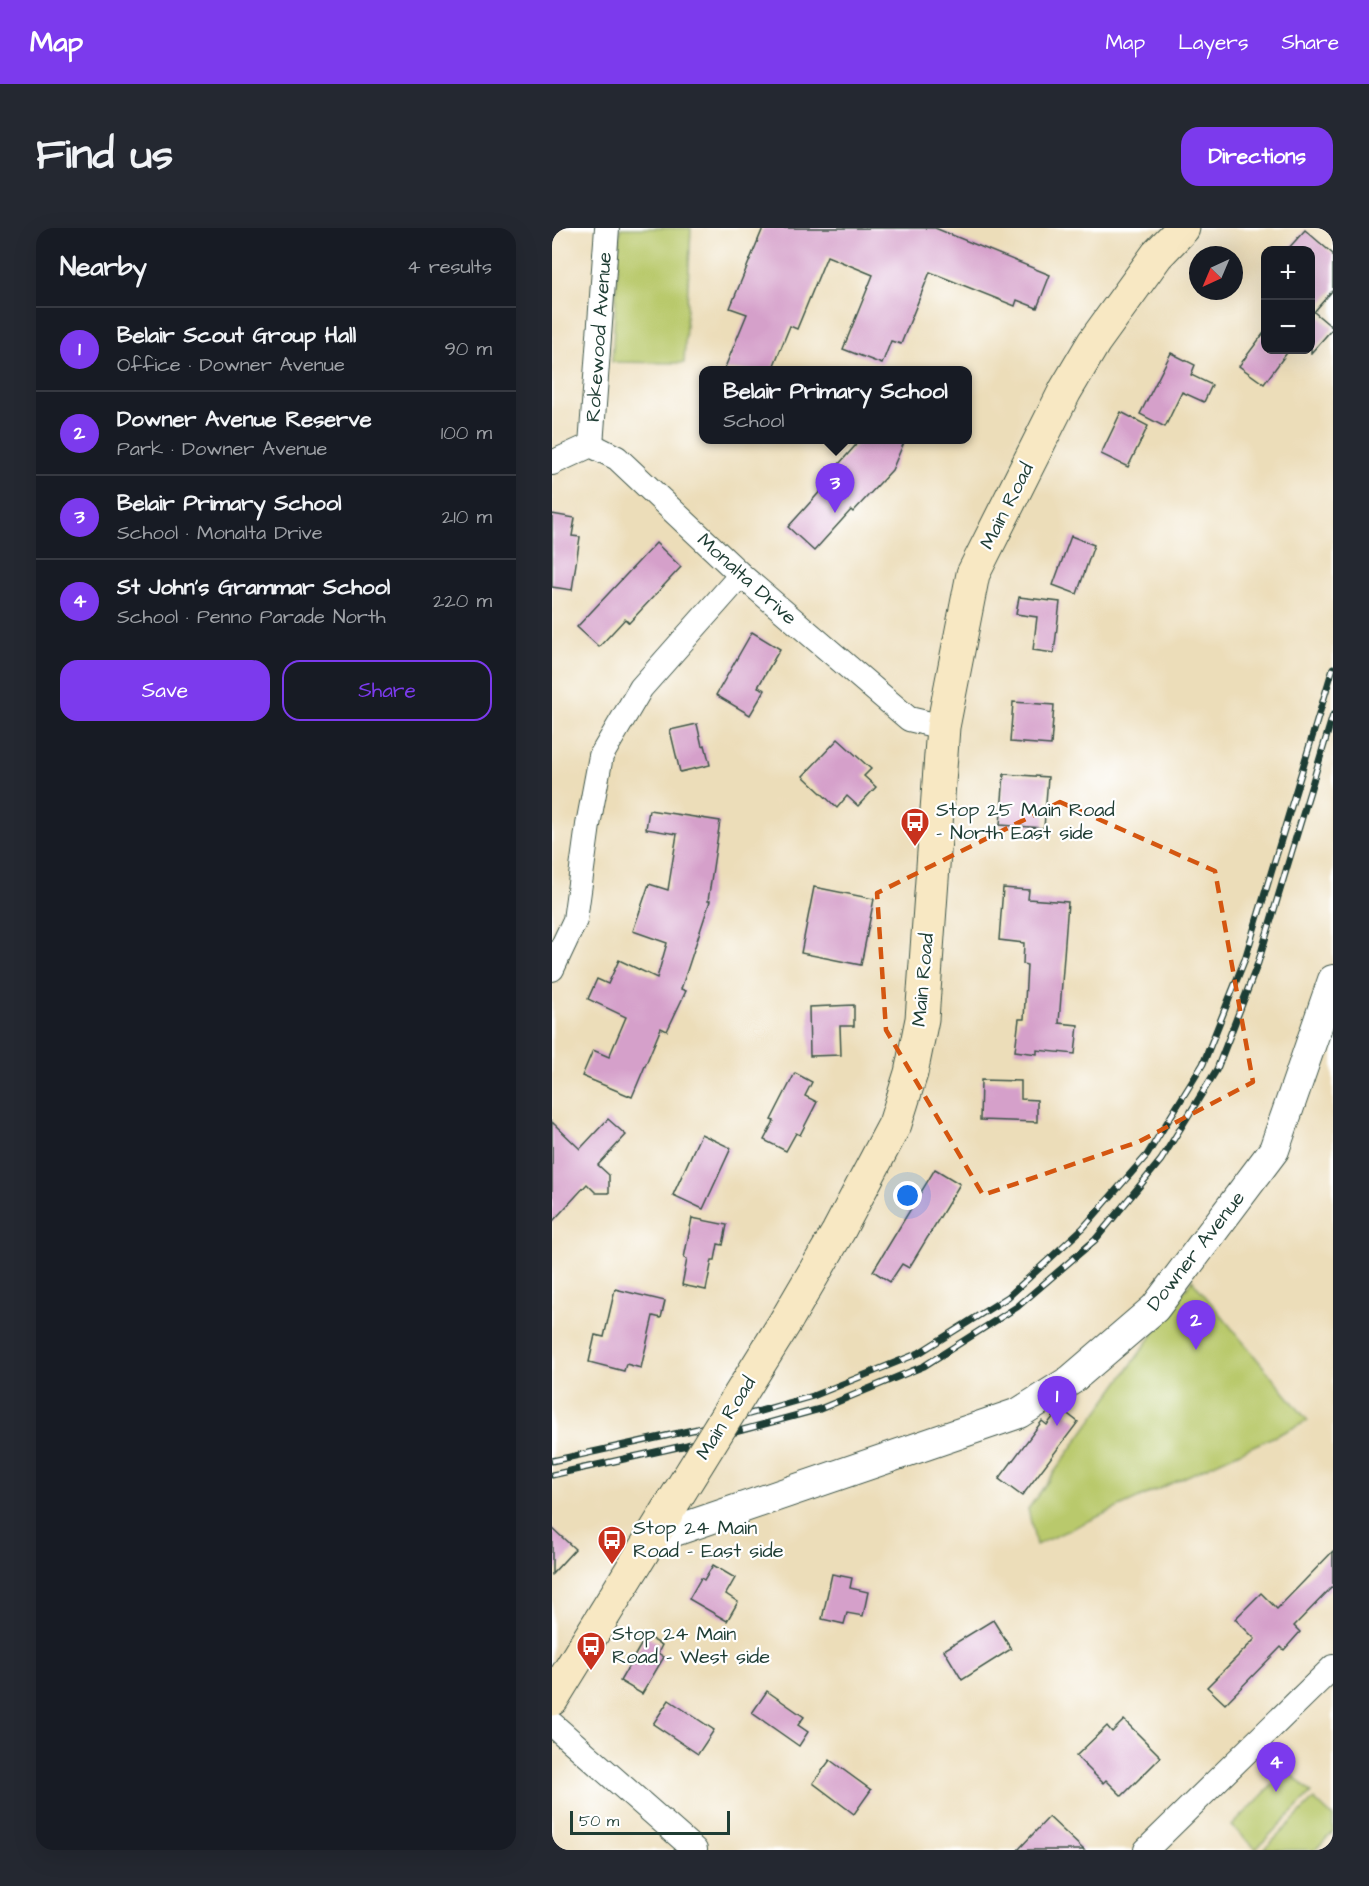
<!DOCTYPE html>
<meta charset="utf-8">
<style>
body{margin:0;font-family:"Architects Daughter",sans-serif;background:#242831;color:#f1f3f6}
.controls{position:absolute;right:18px;top:18px;display:grid;overflow:hidden;border-radius:12px;box-shadow:0 6px 24px #0002}
.controls button{width:54px;height:54px;display:grid;place-items:center;padding:0;border:0;border-bottom:2px solid #363941;background:#171b24;color:#f1f3f6;font:30px sans-serif}
.compass{position:absolute;left:637px;top:18px;width:54px;height:54px;border-radius:50%;background:#171b24;box-shadow:0 6px 24px #0002;rotate:224deg}
.scale{position:absolute;left:18px;bottom:15px;width:160px;box-sizing:border-box;padding-left:6px;border:3px solid #1f3d34;border-top:0;font-size:16px;line-height:21px;white-space:nowrap;color:#1f3d34;-webkit-text-stroke:4px #fff;paint-order:stroke}
.you{position:absolute;left:356px;top:968px;width:21px;height:21px;margin:-15px;border:4px solid #fff;border-radius:50%;background:#1a73e8;box-shadow:0 0 0 9px #1a73e833}
.badge{display:grid;place-items:center;width:39px;height:39px;border-radius:50%;background:#7c3aed;color:#fff;font-size:20px;font-weight:700}
.pin{position:absolute;translate:-50% -50px;filter:drop-shadow(0 2px 3px #0008)}
.pin::after{content:'';position:absolute;top:32px;width:21px;height:18px;background:inherit;clip-path:polygon(0 0,100% 0,50% 100%)}
.popup{position:absolute;left:147px;top:138px;width:273px;height:78px;box-sizing:border-box;display:grid;place-content:center;border-radius:12px;background:#171b24;filter:drop-shadow(0 2px 4px #0005);font-size:20px;white-space:nowrap;color:#9ea1a6}
.popup b{font-size:22px;color:#f1f3f6}
.popup::after{content:'';position:absolute;left:50%;top:100%;margin-left:-12px;border:12px solid transparent;border-top-color:#171b24}
.list{margin:0;padding:0;list-style:none}
h2{display:flex;justify-content:space-between;align-items:center;height:78px;margin:0;padding:0 24px;font-size:26px}
h2 small{font-size:20px;font-weight:400;color:#9ea1a6}
.list li{display:grid;grid-template-columns:39px 1fr auto;gap:18px;align-items:center;box-sizing:border-box;height:84px;padding:0 24px;border-top:2px solid #363941}
.list b{display:block;font-size:22px;white-space:nowrap}
.list p{margin:0;font-size:20px;white-space:nowrap;color:#9ea1a6}
.list em{font-size:20px;font-style:normal;color:#9ea1a6}
.actions{display:flex;gap:12px;padding:18px 24px}
.actions a{flex:1;padding:14px 0;border:2px solid #7c3aed;border-radius:18px;text-align:center;font-size:21px;color:#7c3aed}
.actions .main{background:#7c3aed;color:#fff}
.map{position:relative;flex:none;width:781px;height:1622px;overflow:hidden;border-radius:18px}
header{display:flex;align-items:center;gap:36px;box-sizing:border-box;height:84px;padding:0 30px;background:#7c3aed;color:#fff}
header strong{font-size:28px}
nav{display:flex;gap:33px;margin-inline-start:auto;font-size:21px}
.intro{display:flex;align-items:center;justify-content:space-between;box-sizing:border-box;height:144px;padding:0 36px}
h1{margin:0;font-size:42px}
.button{padding:15px 27px;border-radius:18px;background:#7c3aed;color:#fff;font-size:21px;font-weight:700}
main{display:flex;gap:36px;padding:0 36px}
aside{flex:1;background:#171b24;border-radius:18px;box-shadow:0 6px 24px #0002}
.map>svg:first-child{display:block}
.green{fill:#b9c96c;stroke:#6c8350;stroke-width:1.5}
.building{fill:#d5a0ca}
.lines{fill:none;stroke-linecap:round;stroke-linejoin:round}
.minor-casing{stroke:#3e5548;stroke-width:26}
.tertiary-casing{stroke:#3e5548;stroke-width:32}
.secondary-casing{stroke:#3e5548;stroke-width:35}
.minor{stroke:#fff;stroke-width:24}
.tertiary{stroke:#fff;stroke-width:30}
.secondary{stroke:#f8e8c3;stroke-width:33}
.rail-casing{stroke:#1f3d34;stroke-width:7}
.rail{stroke:#fff;stroke-width:4.5;stroke-dasharray:14;stroke-linecap:butt}
.secondary-bridge-casing{stroke:#3e5548;stroke-width:35;stroke-linecap:butt}
.secondary-bridge{stroke:#f8e8c3;stroke-width:33}
.marked{fill:none;stroke:#d45610;stroke-width:4.5;stroke-dasharray:12 8;stroke-linejoin:round}
.labels{text-anchor:middle;dominant-baseline:central;stroke-width:4.5;stroke-linejoin:round;paint-order:stroke}
.street-label{font-size:20px;fill:#1f3d34;stroke:#fff}
.poi-label{font-size:20px;fill:#1f3d34;stroke:#fff;text-anchor:start}
</style>
<header>
<strong>Map</strong>
<nav><a>Map</a><a>Layers</a><a>Share</a></nav>
</header>
<div class="intro"><h1>Find us</h1><a class="button">Directions</a></div>
<main>
<aside>
<h2>Nearby<small>4 results</small></h2>
<ul class="list">
<li><span class="badge">1</span><div><b>Belair Scout Group Hall</b><p>Office · Downer Avenue</p></div><em>90 m</em></li>
<li><span class="badge">2</span><div><b>Downer Avenue Reserve</b><p>Park · Downer Avenue</p></div><em>100 m</em></li>
<li><span class="badge">3</span><div><b>Belair Primary School</b><p>School · Monalta Drive</p></div><em>210 m</em></li>
<li><span class="badge">4</span><div><b>St John's Grammar School</b><p>School · Penno Parade North</p></div><em>220 m</em></li>
</ul>
<div class="actions"><a class="main">Save</a><a>Share</a></div>
</aside>
<div class="map">
<svg width="781" height="1622" viewBox="0 0 781 1622">
<rect width="100%" height="100%" fill="#fff"/>
<filter id="ink" filterUnits="userSpaceOnUse"><feTurbulence type="fractalNoise" baseFrequency=".0167" numOctaves="2"/><feDisplacementMap in="SourceGraphic" scale="12" xChannelSelector="R" yChannelSelector="G"/><feConvolveMatrix kernelMatrix="1 2 1 2 8 2 1 2 1" color-interpolation-filters="sRGB"/></filter>
<filter id="wash" filterUnits="userSpaceOnUse"><feTurbulence type="fractalNoise" baseFrequency=".008" numOctaves="4" result="noise"/><feDisplacementMap in="SourceGraphic" scale="24" xChannelSelector="R" yChannelSelector="G"/><feGaussianBlur stdDeviation="1.35" result="paint"/><feColorMatrix in="noise" values="0 0 0 0 0 0 0 0 0 0 0 0 0 0 0 0 0 1.4 0 .05"/><feComposite in="paint" operator="in"/></filter>
<g filter="url(#wash)">
<rect width="100%" height="100%" fill="#ecddb9"/>
<g class="green">
<polygon points="68,0 139,0 132,135 60,134"/>
<polygon points="640,1052 756,1193 484,1317 476,1281"/>
<polygon points="735,1542 759,1565 704,1621 680,1598"/>
<polygon points="762,1571 781,1589 781,1604 763,1622 712,1622"/>
</g>
<g id="blocks">
<g class="building">
<polygon points="211,0 383,0 498,47 485,80 465,72 463,78 378,44 349,116 339,113 330,136 291,121 321,47 275,28 245,101 238,98 220,142 172,142 195,86 178,80"/>
<polygon points="753,2 781,26 781,62 762,84 781,100 759,125 759,22 735,22"/>
<polygon points="714,102 714,122 737,122 712,156 687,138"/>
<polygon points="619,125 643,137 639,147 660,157 652,174 630,164 613,199 588,186"/>
<polygon points="569,184 596,198 576,239 549,226"/>
<polygon points="306,212 353,212 340,242 301,284 299,282 262,323 236,299 273,258 270,255 303,218"/>
<polygon points="0,286 23,290 20,308 28,309 20,362 0,359"/>
<polygon points="519,308 542,317 525,366 501,357"/>
<polygon points="104,315 129,339 77,395 73,391 47,419 25,399"/>
<polygon points="467,369 508,374 502,425 481,422 485,389 464,386"/>
<polygon points="200,404 228,421 206,459 213,462 198,487 164,467"/>
<polygon points="461,474 502,477 499,517 458,514"/>
<polygon points="145,496 150,518 153,517 158,537 128,544 118,502"/>
<polygon points="286,511 319,541 312,548 324,559 306,578 295,568 285,580 251,548"/>
<polygon points="452,546 496,549 492,600 448,597"/>
<polygon points="97,582 168,593 156,673 158,673 129,761 134,763 115,803 109,800 80,869 30,848 41,822 57,829 74,789 36,771 45,751 56,756 67,732 105,750 115,715 81,703 97,656 116,662 125,606 94,601"/>
<polygon points="262,659 322,671 309,737 249,725"/>
<polygon points="451,660 477,662 476,671 516,674 507,795 526,797 523,826 485,822 485,826 463,823 467,791 472,791 475,737 471,736 472,715 447,712"/>
<polygon points="302,777 302,798 288,798 289,827 258,828 257,779"/>
<polygon points="243,845 260,854 253,868 265,874 248,907 244,905 234,923 212,912 222,893 219,892"/>
<polygon points="429,852 469,853 469,871 485,872 485,894 428,892"/>
<polygon points="56,891 74,907 46,937 57,947 57,965 44,965 35,956 0,994 0,894 28,921"/>
<polygon points="149,906 179,920 151,981 121,967"/>
<polygon points="383,941 408,956 357,1040 350,1036 338,1054 321,1043"/>
<polygon points="140,990 175,997 171,1017 166,1016 163,1032 160,1032 154,1062 130,1057 135,1031 132,1030"/>
<polygon points="63,1061 113,1073 109,1090 101,1088 89,1140 74,1136 72,1143 37,1134 43,1107 52,1109"/>
<polygon points="508,1180 526,1194 470,1268 447,1251 490,1193 495,1197"/>
<polygon points="0,1300 23,1321 0,1346"/>
<polygon points="781,1323 781,1358 742,1398 748,1404 732,1422 729,1419 673,1476 655,1459 703,1411 683,1391 709,1365 725,1381"/>
<polygon points="161,1337 183,1350 174,1366 186,1374 175,1393 137,1371 149,1350 152,1352"/>
<polygon points="280,1346 300,1350 298,1360 316,1364 311,1388 295,1385 292,1396 270,1391"/>
<polygon points="441,1392 459,1421 410,1452 392,1422"/>
<polygon points="94,1408 110,1417 106,1425 112,1429 90,1466 68,1453"/>
<polygon points="215,1463 252,1489 246,1497 256,1504 247,1518 200,1485"/>
<polygon points="117,1472 162,1502 146,1526 101,1496"/>
<polygon points="572,1492 609,1529 570,1568 554,1552 551,1555 524,1528 555,1498 560,1504"/>
<polygon points="278,1532 319,1562 302,1586 261,1555"/>
<polygon points="497,1589 532,1622 466,1622"/>
</g>
</g>
</g>
<g filter="url(#ink)">
<use href="#blocks" fill-opacity="0" stroke="#3e5548" stroke-width="1.5"/>
<g class="lines">
<g class="minor-casing">
<g id="minor">
<polyline points="39,217 55,0"/>
<polyline points="0,235 39,217 65,230 189,347 357,491 391,499"/>
<polyline points="0,741 23,692 36,597 49,528 89,460 189,347"/>
<polyline points="0,1496 143,1622"/>
<polyline points="594,1622 781,1439"/>
</g>
</g>
<g class="tertiary-casing">
<polyline id="tertiary" points="99,1311 467,1185 519,1152 603,1080 722,922 781,752"/>
</g>
<g class="secondary-casing">
<g id="secondary">
<polyline points="235,1091 286,1004 343,896 359,845 370,791 391,499 421,346 513,163 542,114 605,27 631,0"/>
<polyline points="0,1471 122,1273"/>
</g>
</g>
<use href="#minor" class="minor"/>
<use href="#tertiary" class="tertiary"/>
<use href="#secondary" class="secondary"/>
<g class="rail-casing">
<g id="rail">
<polyline points="0,1233 145,1201 261,1168 367,1125 456,1069 531,1000 595,927 651,836 693,731 781,440"/>
<polyline points="0,1247 135,1217 268,1181 372,1138 465,1079 543,1012 609,932 665,841 706,735 781,487"/>
</g>
</g>
<use href="#rail" class="rail"/>
<g class="secondary-bridge-casing">
<polyline id="secondary-bridge" points="122,1273 235,1091"/>
</g>
<use href="#secondary-bridge" class="secondary-bridge"/>
</g>
</g>
<path class="marked" d="M 508,574 L 663,643 L 701,854 L 586,914 L 431,967 L 334,802 L 325,665 Z"/>
<defs>
<g id="bus-pin" transform="scale(1.5)"><path d="M0 17L-7.5 6A9.5 9.5 0 1 1 7.5 6Z" fill="#c8321e" stroke="#fff"/><path d="M-5-6H5V4H4V6H2V4H-2V6H-4V4H-5ZM-3.5-4V0h7V-4ZM-3.5 1.2v1.5H-2V1.2ZM2 1.2v1.5H3.5V1.2Z" fill="#fff"/></g>
</defs>
<g fill-rule="evenodd">
<use href="#bus-pin" x="363" y="594"/>
<use href="#bus-pin" x="60" y="1312"/>
<use href="#bus-pin" x="39" y="1418"/>
</g>
<g class="labels">
<g class="street-label">
<text transform="translate(47 109) rotate(-86)">Rokewood Avenue</text>
<text transform="translate(455 278) rotate(-63)">Main Road</text>
<text transform="translate(195 351) rotate(42)">Monalta Drive</text>
<text transform="translate(371 752) rotate(-85)">Main Road</text>
<text transform="translate(644 1023) rotate(-52)">Downer Avenue</text>
<text transform="translate(174 1190) rotate(-58)">Main Road</text>
</g>
<g class="poi-label">
<text x="384" y="582">Stop 25 Main Road<tspan x="384" dy="23">- North East side</tspan></text>
<text x="81" y="1300">Stop 24 Main<tspan x="81" dy="23">Road - East side</tspan></text>
<text x="60" y="1406">Stop 24 Main<tspan x="60" dy="23">Road - West side</tspan></text>
</g>
</g>
</svg>
<div class="controls">
<button>+</button>
<button>−</button>
</div>
<svg class="compass" viewBox="-18 -18 36 36"><path d="M0-13l5 13h-10z" fill="#e53935"/><path d="M0 13l5-13h-10z" fill="#9ea1a6"/></svg>
<div class="scale">50 m</div>
<div class="you"></div>
<div class="pin badge" style="left:505px;top:1198px">1</div>
<div class="pin badge" style="left:644px;top:1122px">2</div>
<div class="pin badge" style="left:283px;top:285px">3</div>
<div class="popup"><b>Belair Primary School</b>School</div>
<div class="pin badge" style="left:724px;top:1564px">4</div>
</div>
</main>
